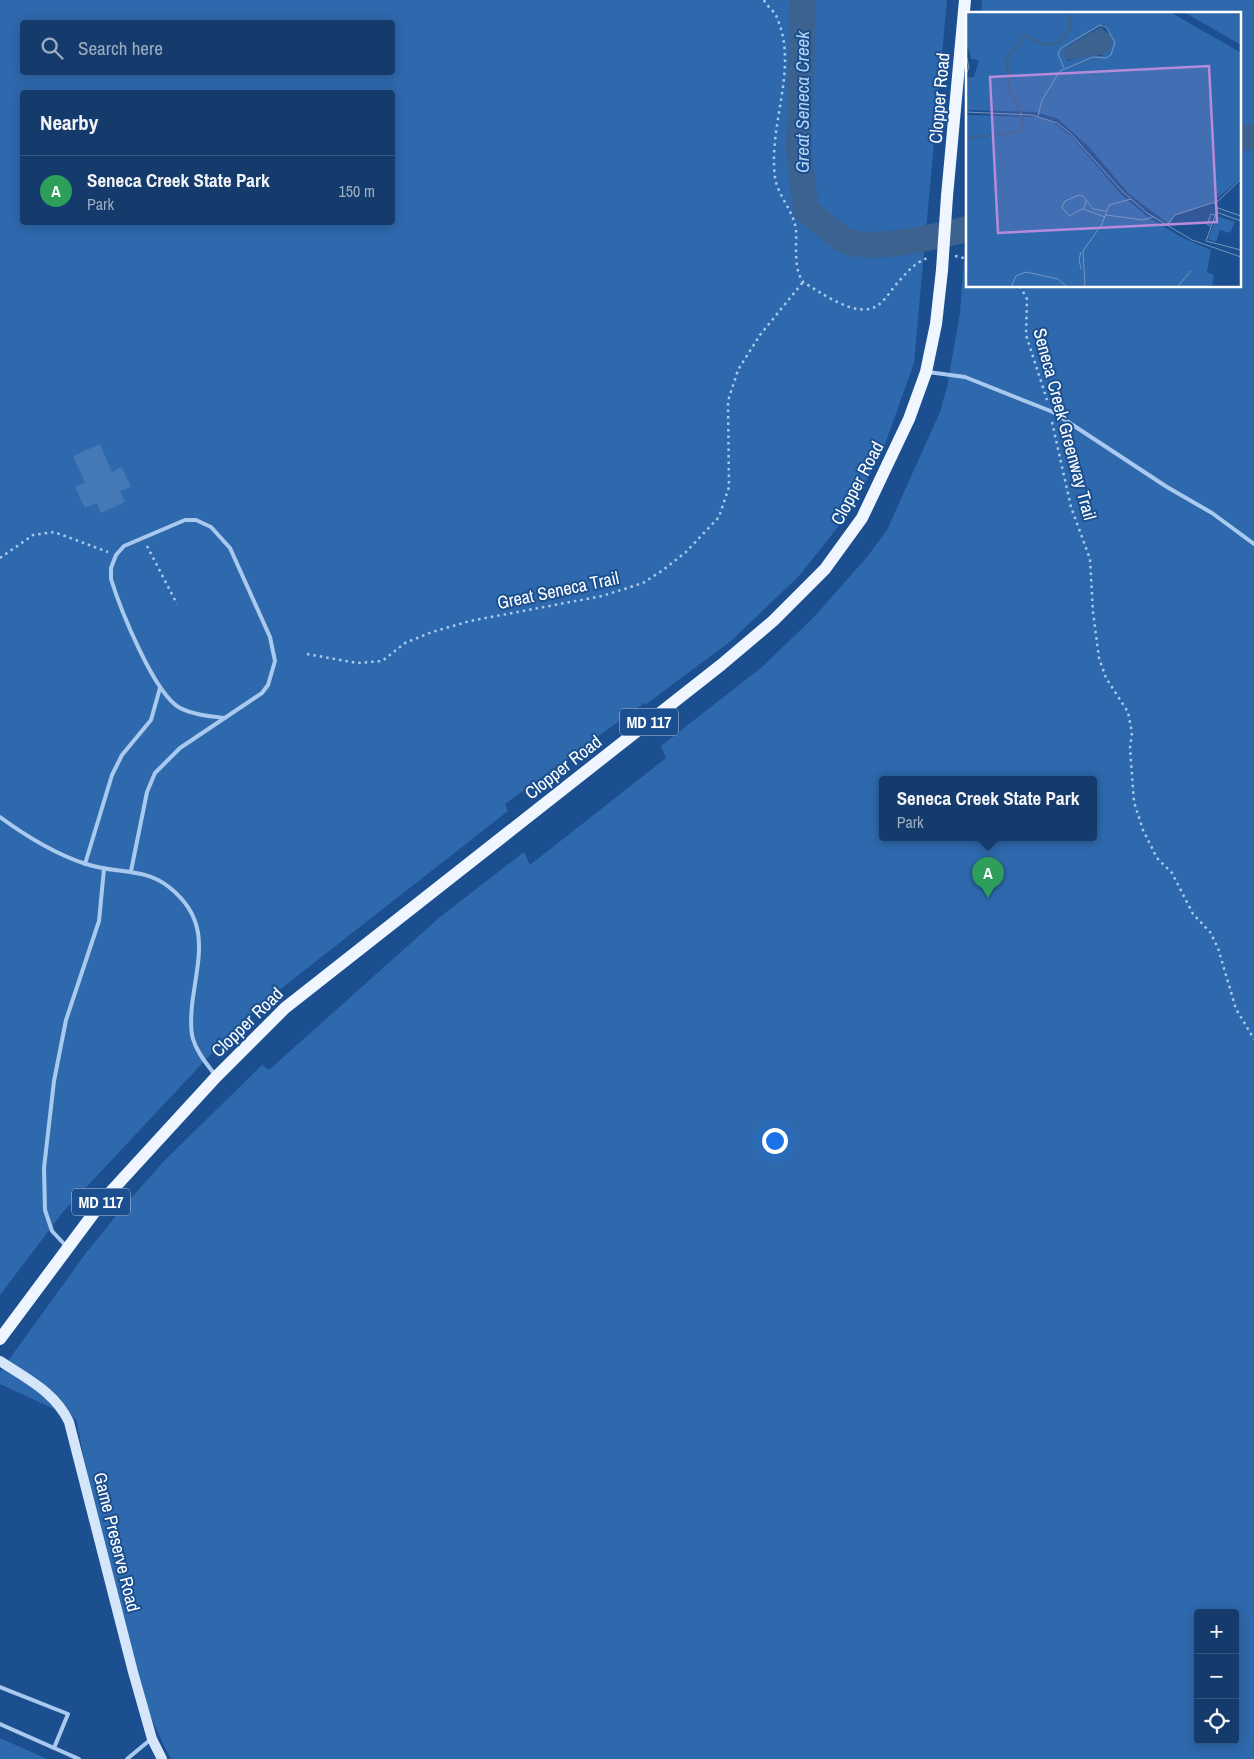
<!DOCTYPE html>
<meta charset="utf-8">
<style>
body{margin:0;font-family:"Archivo Narrow",sans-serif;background:#214673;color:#f1f3f6}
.controls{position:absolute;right:15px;bottom:15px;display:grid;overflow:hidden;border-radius:5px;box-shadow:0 2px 12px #0003}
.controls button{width:45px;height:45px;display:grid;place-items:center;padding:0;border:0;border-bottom:1px solid #33557e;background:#143b6b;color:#f1f3f6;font:25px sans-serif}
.you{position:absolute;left:774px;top:1140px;width:18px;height:18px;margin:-12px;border:4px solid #fff;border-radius:50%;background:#1a73e8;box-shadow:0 0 0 8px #1a73e833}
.badge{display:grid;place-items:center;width:32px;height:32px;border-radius:50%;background:#ffd166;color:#fff;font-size:16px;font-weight:700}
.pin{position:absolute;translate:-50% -41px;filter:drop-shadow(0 1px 2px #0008)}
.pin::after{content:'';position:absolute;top:26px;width:18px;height:15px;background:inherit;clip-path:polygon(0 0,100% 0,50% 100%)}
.popup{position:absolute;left:879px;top:776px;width:218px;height:65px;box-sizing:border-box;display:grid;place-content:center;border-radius:5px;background:#143b6b;filter:drop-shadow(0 1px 4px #0005);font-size:16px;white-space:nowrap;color:#9dadc1}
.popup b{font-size:19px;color:#f1f3f6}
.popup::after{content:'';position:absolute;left:50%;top:100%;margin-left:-10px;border:10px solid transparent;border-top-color:#143b6b}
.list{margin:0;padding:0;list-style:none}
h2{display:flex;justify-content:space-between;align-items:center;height:65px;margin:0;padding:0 20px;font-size:21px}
h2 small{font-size:16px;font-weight:400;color:#9dadc1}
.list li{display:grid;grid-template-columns:32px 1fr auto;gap:15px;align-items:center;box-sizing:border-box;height:70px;padding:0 20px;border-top:1px solid #33557e}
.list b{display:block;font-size:19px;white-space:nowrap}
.list p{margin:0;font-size:16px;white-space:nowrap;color:#9dadc1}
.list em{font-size:16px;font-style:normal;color:#9dadc1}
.icon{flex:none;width:28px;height:28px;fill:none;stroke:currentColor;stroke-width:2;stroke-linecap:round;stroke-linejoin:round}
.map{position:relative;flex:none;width:1254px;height:1759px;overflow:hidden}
.search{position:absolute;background:#143b6b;box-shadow:0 2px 12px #0003;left:20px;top:20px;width:375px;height:55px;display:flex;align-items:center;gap:12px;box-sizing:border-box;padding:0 18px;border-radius:5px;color:#9dadc1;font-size:19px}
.panel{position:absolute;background:#143b6b;box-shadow:0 2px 12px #0003;left:20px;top:90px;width:375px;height:135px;border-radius:5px}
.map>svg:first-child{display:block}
.green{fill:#2e69ad;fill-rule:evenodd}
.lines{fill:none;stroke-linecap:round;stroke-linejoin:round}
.river{stroke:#3c6290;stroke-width:26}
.building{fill:#4478b7}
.path{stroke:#a9c9ee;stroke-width:2.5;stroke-dasharray:2.5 4;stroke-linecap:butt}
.lane{stroke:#a9c9ee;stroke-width:4}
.secondary{stroke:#d6e6fa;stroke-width:10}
.primary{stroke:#f0f6ff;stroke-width:12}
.primary-bridge{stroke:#f0f6ff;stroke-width:12}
.labels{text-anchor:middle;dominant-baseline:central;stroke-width:4;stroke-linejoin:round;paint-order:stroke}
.shield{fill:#1b4f8f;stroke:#bbcadd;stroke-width:1}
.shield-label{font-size:16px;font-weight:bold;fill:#fff}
.street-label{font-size:18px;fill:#fff;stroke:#1b4f8f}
.water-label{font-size:19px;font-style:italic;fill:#b5d3f5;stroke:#1b4f8f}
.inset-river{fill:none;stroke:#3c6290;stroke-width:2.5}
.inset-road{fill:none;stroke:#7695bc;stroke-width:1}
.view{fill:#b68bdc;fill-opacity:0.15;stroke:#b68bdc;stroke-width:2.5}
.inset-edge{fill:none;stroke:#fff;stroke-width:2.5}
</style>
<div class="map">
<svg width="1254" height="1759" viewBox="0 0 1254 1759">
<rect width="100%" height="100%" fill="#1b4f8f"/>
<g class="green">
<path d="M 0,0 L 947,0 L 914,363 L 883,450 L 849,513 L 799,576 L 731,641 L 645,705 L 644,703 L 505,804 L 508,811 L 264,1002 L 226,1038 L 63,1212 L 0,1295 ZM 22,22 L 392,22 L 392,72 L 22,72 ZM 22,92 L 392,92 L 392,222 L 22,222 Z"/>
<path d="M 982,0 L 1254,0 L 1254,1759 L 171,1759 C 116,1657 100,1532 76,1419 L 0,1384 L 0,1372 L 86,1253 L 124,1206 L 165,1160 L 262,1065 L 269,1070 L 440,917 L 524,852 L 530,865 L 666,758 L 661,746 L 762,667 L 815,616 L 867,557 L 887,530 L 940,412 L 947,387 L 960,313 L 968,203 L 968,286 L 1240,286 L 1240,14 L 981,14 ZM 883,779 L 1093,779 L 1093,837 L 883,837 ZM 1198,1613 L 1235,1613 L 1235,1740 L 1198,1740 Z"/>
<polygon points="0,1738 47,1759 0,1759"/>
</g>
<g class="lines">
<g class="river">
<path d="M 803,0 L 799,152 L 806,210 C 816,217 838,239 849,242 C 880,251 936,236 968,229"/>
<polyline points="1240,138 1254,137"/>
</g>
</g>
<polygon class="building" points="100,444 112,472 122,467 131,487 120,491 125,502 101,513 97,503 85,508 75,487 85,483 73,456"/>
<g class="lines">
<g class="path">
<path d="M 764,0 C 767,7 775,11 777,18 C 799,68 768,124 775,177 C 777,195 794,211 796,230 C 797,246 793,267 803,282 C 820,292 856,319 877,306 C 886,300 892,288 900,280 C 910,269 916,262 930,257"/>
<polyline points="955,256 968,259"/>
<polyline points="1020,286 1027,299 1026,335 1047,400"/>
<polyline points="1052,422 1071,507 1090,559 1093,612 1099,658 1106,678 1128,712 1132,733 1130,748 1134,802 1143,830 1157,858 1172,873 1193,914 1210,932 1218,948 1236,1009 1254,1039"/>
<polyline points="147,546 177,604"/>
<polyline points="0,558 33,535 54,532 108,552"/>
<polyline points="307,654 357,663 382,661 405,643 432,632 470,621 602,596 643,583 663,570 686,552 719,517 729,487 728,401 738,370 760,335 803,282"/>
</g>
<g class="lane">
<polyline points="928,372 965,377 1053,412 1167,487 1212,513 1254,544"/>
<path d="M 0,817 C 26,836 55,854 86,864 C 115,874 144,867 169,887 C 212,921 198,957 192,1005 C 191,1016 190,1029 193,1039 C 197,1053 207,1064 215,1075"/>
<polyline points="85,864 112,775 122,755 151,720 160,688"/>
<path d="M 131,871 L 147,792 L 155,773 L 180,748 L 262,693 L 268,685 L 275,661 L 270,637 L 230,548 L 211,527 L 196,520 L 185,520 L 124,546 L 116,555 L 111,568 L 111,579 C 120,608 154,694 180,708 C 194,715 210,716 225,718"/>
<polyline points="66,1246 52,1231 45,1210 44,1168 54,1081 66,1020 99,921 104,869"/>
<polyline points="0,1687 68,1714 54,1748"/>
<polyline points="0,1724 79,1759"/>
<polyline points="127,1759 150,1740"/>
</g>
<path class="secondary" d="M 0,1361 C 27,1379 55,1392 69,1422 L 133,1672 L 152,1739 L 162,1759"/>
<g class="primary">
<polyline points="947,196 965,0"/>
<polyline points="0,1339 105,1198 216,1077 285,1008 721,665 773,621 825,569 862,518 909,419 926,372 936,324 942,270"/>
</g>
<polyline class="primary-bridge" points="942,270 947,196"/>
</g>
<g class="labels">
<g class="shield">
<rect x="620" y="708.5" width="58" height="27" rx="4"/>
<rect x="72" y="1188.5" width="58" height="27" rx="4"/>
</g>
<g class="shield-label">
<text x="649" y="722">MD 117</text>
<text x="101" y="1202">MD 117</text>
</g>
<g class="street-label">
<text transform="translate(939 98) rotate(-85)">Clopper Road</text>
<text transform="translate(1065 424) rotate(75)">Seneca Creek Greenway Trail</text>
<text transform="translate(857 483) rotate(-62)">Clopper Road</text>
<text transform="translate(558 590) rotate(-12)">Great Seneca Trail</text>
<text transform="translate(563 767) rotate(-38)">Clopper Road</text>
<text transform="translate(247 1022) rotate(-44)">Clopper Road</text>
<text transform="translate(117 1542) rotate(76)">Game Preserve Road</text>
</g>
<g class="water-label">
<text transform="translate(802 102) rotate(-90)">Great Seneca Creek</text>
</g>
</g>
<g transform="translate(966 12)">
<rect width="275" height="275" fill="#1b4f8f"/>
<path d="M 0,0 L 204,0 L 274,40 L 275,166 L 247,190 L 208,203 L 204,213 L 163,182 L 122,134 L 92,107 L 70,100 L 0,98 L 0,66 L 8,65 L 13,48 L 5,47 L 3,37 L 0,38 ZM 138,12 L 143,19 L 136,44 L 118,44 L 101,49 L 102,34 ZM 218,0 L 275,0 L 275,33 ZM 0,103 L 71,105 L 87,110 L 107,126 L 155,182 L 183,206 L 217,226 L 245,238 L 241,260 L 248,263 L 246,275 L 0,275 ZM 251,204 L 269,210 L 264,221 L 254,218 L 250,230 L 242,227 Z" fill="#2e69ad" fill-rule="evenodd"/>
<path d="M 135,15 L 145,25 L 146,34 L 140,42 L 100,48 L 97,40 L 102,34 Z" fill="#3c6290"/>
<path class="inset-river" d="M 0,126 L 53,120 L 57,110 L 53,95 L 43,79 L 41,48 L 59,23 L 80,33 L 93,31 L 104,17 L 103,0"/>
<path class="inset-road" d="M 0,43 L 3,55 L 0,62M 0,100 L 66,103 L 91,111 L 104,121 L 156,179 L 181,201 L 226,228 L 275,245M 72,104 L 76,88 L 94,59 L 127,45 L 140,46 L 145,43 L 149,30 L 140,15 L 134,13 L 95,36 L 92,42 L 98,56M 120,189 L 118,196 L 103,204 L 96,195 L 99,189 L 113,183 L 117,184 L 127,197 L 140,199M 248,191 L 252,196 L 275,204M 252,196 L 240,229 L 275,238M 117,197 L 139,205M 250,200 L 275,209M 140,203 L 177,208 L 187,205M 201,213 L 209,203 L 252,189 L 275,167M 245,214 L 241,212 L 245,202 L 249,203M 115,257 L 113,247 L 115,240M 45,275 L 50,264 L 60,260 L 92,267 L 101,275M 119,275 L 117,239 L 136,212 L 143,193 L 165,187M 211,275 L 225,259"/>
<path class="view" d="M 243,54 L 251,210 L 32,221 L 24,65 Z"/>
<rect width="275" height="275" class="inset-edge"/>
</g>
</svg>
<div class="controls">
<button>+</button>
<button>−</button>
<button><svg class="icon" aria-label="locate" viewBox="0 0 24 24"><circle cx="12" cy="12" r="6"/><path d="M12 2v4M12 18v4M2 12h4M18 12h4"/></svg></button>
</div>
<div class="you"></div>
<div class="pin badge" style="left:988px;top:898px;background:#2e9e5b">A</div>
<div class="popup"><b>Seneca Creek State Park</b>Park</div>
<div class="search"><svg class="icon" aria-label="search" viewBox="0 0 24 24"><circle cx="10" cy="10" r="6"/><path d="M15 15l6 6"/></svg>Search here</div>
<section class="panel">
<h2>Nearby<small></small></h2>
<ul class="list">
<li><span class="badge" style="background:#2e9e5b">A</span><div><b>Seneca Creek State Park</b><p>Park</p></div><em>150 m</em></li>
</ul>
</section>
</div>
